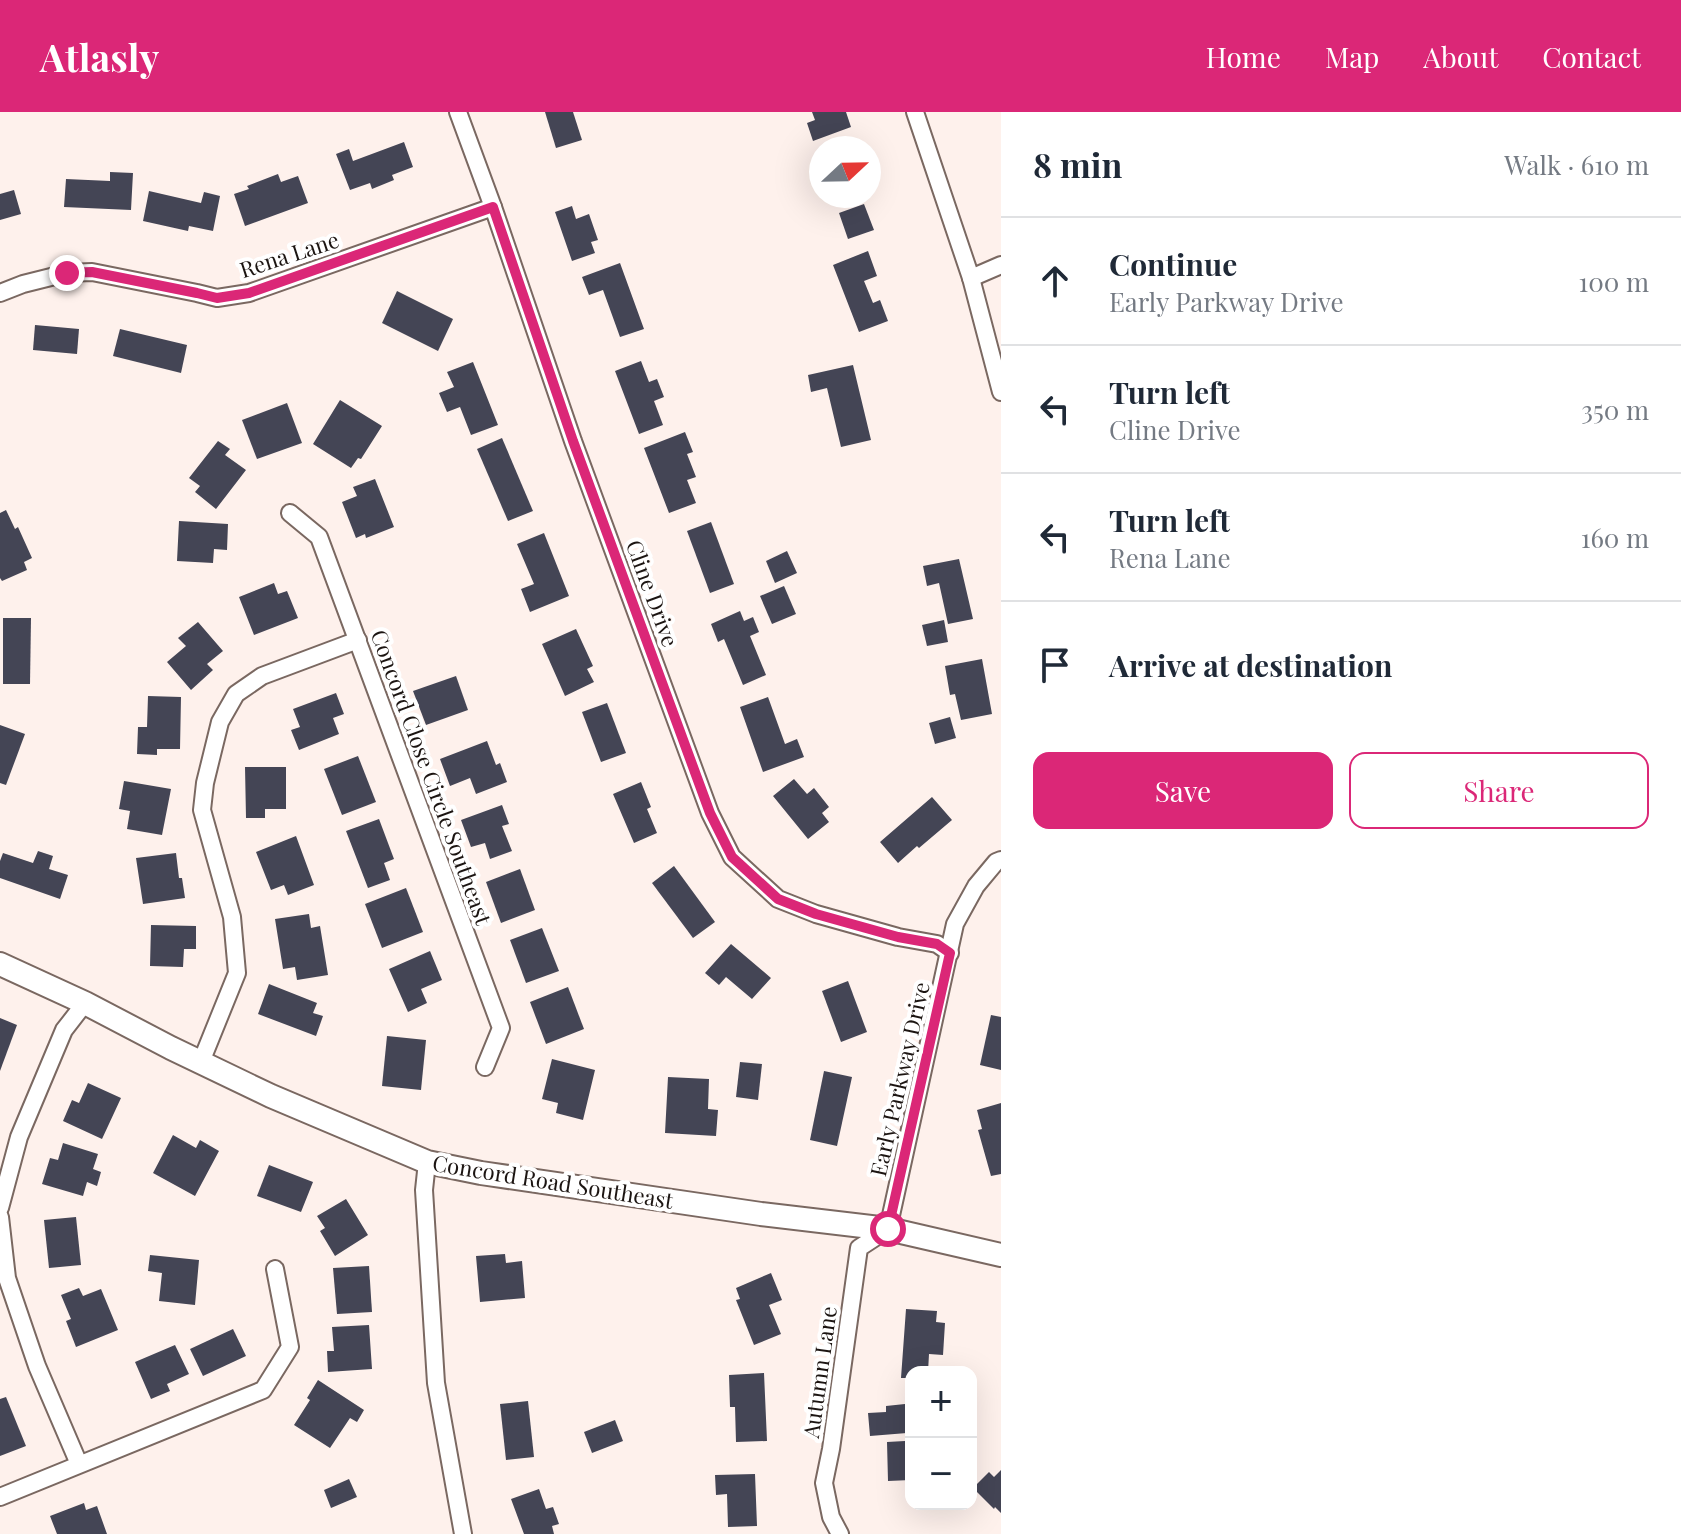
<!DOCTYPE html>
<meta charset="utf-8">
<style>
body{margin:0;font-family:"Playfair Display",serif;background:#f2f2f3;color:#1f2937}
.controls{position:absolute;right:24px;bottom:24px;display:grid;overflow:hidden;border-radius:16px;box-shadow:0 8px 32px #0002}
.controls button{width:72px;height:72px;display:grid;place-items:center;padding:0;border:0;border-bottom:2px solid #e0e1e3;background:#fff;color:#1f2937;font:40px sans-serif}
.compass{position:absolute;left:809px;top:24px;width:72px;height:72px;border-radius:50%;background:#fff;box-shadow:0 8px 32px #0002;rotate:68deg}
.stop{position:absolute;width:24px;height:24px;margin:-18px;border:6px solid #db2777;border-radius:50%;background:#fff}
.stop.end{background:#db2777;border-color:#fff;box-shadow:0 2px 8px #0008}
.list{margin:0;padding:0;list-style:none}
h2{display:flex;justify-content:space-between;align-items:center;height:104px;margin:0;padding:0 32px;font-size:34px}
h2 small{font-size:26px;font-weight:400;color:#747a83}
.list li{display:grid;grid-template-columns:52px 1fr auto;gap:24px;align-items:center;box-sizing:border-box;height:128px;padding:0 32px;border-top:2px solid #e0e1e3}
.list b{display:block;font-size:30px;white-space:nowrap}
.list p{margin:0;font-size:26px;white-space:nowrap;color:#747a83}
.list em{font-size:26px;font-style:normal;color:#747a83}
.actions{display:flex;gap:16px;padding:24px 32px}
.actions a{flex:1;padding:18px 0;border:2px solid #db2777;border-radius:16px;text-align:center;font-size:28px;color:#db2777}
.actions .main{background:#db2777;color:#fff}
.icon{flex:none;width:44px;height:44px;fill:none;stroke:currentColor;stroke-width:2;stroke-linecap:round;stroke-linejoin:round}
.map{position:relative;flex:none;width:1001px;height:1422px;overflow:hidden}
header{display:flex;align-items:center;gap:48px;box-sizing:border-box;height:112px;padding:0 40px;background:#db2777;color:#fff}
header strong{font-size:38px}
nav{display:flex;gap:44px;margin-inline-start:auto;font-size:28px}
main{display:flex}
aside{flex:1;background:#fff}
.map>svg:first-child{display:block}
.building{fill:#444555}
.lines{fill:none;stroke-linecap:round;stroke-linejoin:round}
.street-casing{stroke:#7a6861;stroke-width:20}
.secondary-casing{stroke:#7a6861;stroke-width:26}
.street{stroke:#fff;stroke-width:16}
.secondary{stroke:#fff;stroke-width:22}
.route{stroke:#db2777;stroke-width:10}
.labels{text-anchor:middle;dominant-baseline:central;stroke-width:8;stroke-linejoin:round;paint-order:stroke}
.street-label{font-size:22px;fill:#1c1512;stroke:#fff}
</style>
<header>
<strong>Atlasly</strong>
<nav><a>Home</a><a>Map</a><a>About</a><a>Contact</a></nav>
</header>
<main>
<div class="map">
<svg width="1001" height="1422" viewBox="0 0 1001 1422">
<rect width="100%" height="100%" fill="#fef1ec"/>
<g class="building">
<polygon points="545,0 573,0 582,28 556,36"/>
<polygon points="812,0 846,0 851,15 813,29 807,11 815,8"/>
<polygon points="404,30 413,55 392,63 394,68 372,77 370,71 350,78 336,42 349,37 353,49"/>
<polygon points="110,60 133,61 131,98 64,95 66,67 110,69"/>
<polygon points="278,62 281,70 298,64 308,91 245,114 234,82 249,77 247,74"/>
<polygon points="14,78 21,102 0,108 0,82"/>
<polygon points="149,79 201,91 204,80 220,84 213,119 189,114 188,119 143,109"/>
<polygon points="864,92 874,118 848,127 839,101"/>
<polygon points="572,94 576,107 589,102 598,128 591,130 595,141 572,149 555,100"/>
<polygon points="868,139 877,164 864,169 873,191 880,188 888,209 859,220 833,153"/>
<polygon points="620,151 644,217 620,225 603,178 589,183 582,165"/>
<polygon points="397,179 453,207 438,239 382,211"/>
<polygon points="35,213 79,217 77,242 33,238"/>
<polygon points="120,217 187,233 181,261 113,244"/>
<polygon points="641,249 649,270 657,267 664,285 654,289 663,313 639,322 615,259"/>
<polygon points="473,250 498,313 471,323 460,295 447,300 439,281 454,275 447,260"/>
<polygon points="853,253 871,328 841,335 827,276 811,280 808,263"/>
<polygon points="340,288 382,314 361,347 358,346 351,356 313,332"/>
<polygon points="287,291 302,331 257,347 242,308"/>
<polygon points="685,320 693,340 687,342 696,365 687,368 696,391 669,401 644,336"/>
<polygon points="502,326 533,399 508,409 477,337"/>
<polygon points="218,329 230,337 225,343 246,358 216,397 195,380 200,374 189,366"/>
<polygon points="375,367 394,415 366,426 365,422 356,426 342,390 357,384 353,375"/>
<polygon points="6,398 15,417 18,415 32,446 24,450 27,458 2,469 0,466 0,401"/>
<polygon points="179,409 228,412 227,438 214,437 213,451 177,449"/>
<polygon points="711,410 734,472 710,481 687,419"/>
<polygon points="544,421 569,484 530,500 521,477 534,472 517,432"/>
<polygon points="787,439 797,461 775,471 766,449"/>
<polygon points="959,447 973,507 948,512 939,471 927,474 923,454"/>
<polygon points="274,471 278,482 287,479 298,506 254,523 239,485"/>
<polygon points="784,474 796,502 772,512 760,484"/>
<polygon points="740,499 744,509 753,505 759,520 750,524 766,563 743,573 724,527 718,530 711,512"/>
<polygon points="3,506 31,506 30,572 3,572"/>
<polygon points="944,508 948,530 927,534 922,513"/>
<polygon points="198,510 223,539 207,552 213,558 191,578 167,550 186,534 178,526"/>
<polygon points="576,517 593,554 587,557 594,570 565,584 542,532"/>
<polygon points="982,547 992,602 961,608 955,582 950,583 945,554"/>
<polygon points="456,564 468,598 426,613 413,579"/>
<polygon points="336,581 344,602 333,606 339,622 299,638 291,618 300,615 293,597"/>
<polygon points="148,584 181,585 180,637 157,637 157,643 137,642 138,615 147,615"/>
<polygon points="768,585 785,632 797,627 804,645 763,660 740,595"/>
<polygon points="607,591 626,641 601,650 582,600"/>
<polygon points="950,605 956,626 935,632 929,611"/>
<polygon points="0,613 25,622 6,673 0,671"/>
<polygon points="487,629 496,653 500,651 507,670 476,682 470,666 450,674 440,647"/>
<polygon points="358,644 376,690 342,703 324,657"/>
<polygon points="245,655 286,655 286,697 265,697 265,706 246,706"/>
<polygon points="794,667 807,682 814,676 829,695 822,701 829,710 808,727 773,684"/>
<polygon points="124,669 171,677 162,723 127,717 130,699 119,697"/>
<polygon points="641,670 651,695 647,697 657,721 634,731 613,682"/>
<polygon points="932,685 952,708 919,736 917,734 898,751 880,730"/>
<polygon points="502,693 509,712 502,714 512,739 490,747 485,731 471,735 461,708"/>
<polygon points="379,707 394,747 384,751 390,768 368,776 346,719"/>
<polygon points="296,724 314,773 288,783 284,773 271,778 256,740"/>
<polygon points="38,739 53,744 49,757 68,763 60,787 0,766 0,749 3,741 33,751"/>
<polygon points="176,741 179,766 182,766 185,786 143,792 136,746"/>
<polygon points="674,754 715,810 693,826 652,771"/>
<polygon points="520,757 535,798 501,811 486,770"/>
<polygon points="406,776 423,820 382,836 365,792"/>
<polygon points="309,802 311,816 320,814 328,863 297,868 295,855 283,857 275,807"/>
<polygon points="151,813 196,814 196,837 184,837 183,855 150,854"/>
<polygon points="542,816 559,859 526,871 510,828"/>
<polygon points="731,832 771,866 752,887 726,865 719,873 705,861"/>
<polygon points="430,839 442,868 421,877 427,891 408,900 389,857"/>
<polygon points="848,869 867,920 841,930 822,879"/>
<polygon points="269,872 317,891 313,901 323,904 316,924 258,902"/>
<polygon points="568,875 584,917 546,932 530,890"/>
<polygon points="991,903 1001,905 1001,958 980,953"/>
<polygon points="0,906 17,913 0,959"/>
<polygon points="387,924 426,928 421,978 382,974"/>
<polygon points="552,947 595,958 583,1008 556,1001 558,991 542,987"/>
<polygon points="740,950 762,952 758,988 736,985"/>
<polygon points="824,959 852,965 837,1034 810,1028"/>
<polygon points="668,965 709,967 708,997 718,998 716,1024 665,1021"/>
<polygon points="88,971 121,986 102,1027 63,1009 72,988 79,991"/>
<polygon points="1001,991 1001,1062 991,1064 978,1018 982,1017 977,998"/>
<polygon points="173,1023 196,1036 200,1028 219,1039 195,1084 153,1061"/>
<polygon points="63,1031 98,1042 93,1057 101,1060 97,1074 87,1070 83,1084 42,1072 50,1046 58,1048"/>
<polygon points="269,1053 313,1070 301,1100 257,1084"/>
<polygon points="346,1087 368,1123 335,1144 320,1119 325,1116 317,1104"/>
<polygon points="76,1105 81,1153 49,1156 44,1108"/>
<polygon points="505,1142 506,1151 522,1149 525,1186 480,1190 476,1144"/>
<polygon points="150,1143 199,1148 195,1193 159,1189 162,1161 148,1159"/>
<polygon points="369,1154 372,1200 337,1202 333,1156"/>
<polygon points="771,1161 782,1188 769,1193 781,1222 754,1233 736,1188 740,1187 736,1176"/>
<polygon points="79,1176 83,1184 101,1177 118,1218 76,1235 66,1209 71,1207 61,1183"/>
<polygon points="906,1197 937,1199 936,1210 945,1211 943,1243 929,1242 928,1260 911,1260 911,1266 901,1266"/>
<polygon points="369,1213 372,1257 328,1260 327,1239 334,1239 332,1215"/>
<polygon points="233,1217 246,1244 203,1264 190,1237"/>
<polygon points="175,1233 189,1262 167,1272 170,1279 151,1287 135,1250"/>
<polygon points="764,1261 767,1329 736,1330 735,1295 730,1295 729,1263"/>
<polygon points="318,1268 364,1298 357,1310 350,1306 330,1336 294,1313 310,1288 307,1286"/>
<polygon points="6,1285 26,1334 0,1344 0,1287"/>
<polygon points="528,1289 534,1345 506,1348 500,1292"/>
<polygon points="905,1292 907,1321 870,1324 868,1301 886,1300 886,1294"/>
<polygon points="615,1308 623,1329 592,1341 584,1320"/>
<polygon points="905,1329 906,1343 911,1343 911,1368 888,1369 887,1330"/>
<polygon points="1001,1358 1001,1401 995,1395 994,1397 973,1376 989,1360 994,1365"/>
<polygon points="755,1362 757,1414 728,1415 727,1382 716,1383 715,1363"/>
<polygon points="349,1367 357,1385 331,1396 324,1378"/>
<polygon points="539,1377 546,1397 553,1395 559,1412 552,1414 554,1422 524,1422 511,1387"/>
<polygon points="84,1391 86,1398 97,1394 107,1422 57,1422 50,1404"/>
</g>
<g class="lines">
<g class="street-casing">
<g id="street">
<polyline points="458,0 493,95 573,329 710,701 732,745 778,787 816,802 898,825 937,832 950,841"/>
<polyline points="915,0 971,166 1001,280"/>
<polyline points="971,166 1001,153"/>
<polyline points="0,181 23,172 67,161 92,160 197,181 217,186 249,181 493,95"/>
<polyline points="290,401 319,425 501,916 485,955"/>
<polyline points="201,950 237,861 232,805 202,698 205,671 220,610 236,582 262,564 358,528"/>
<polyline points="427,1050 424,1078 436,1271 463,1422"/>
<polyline points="0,1096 19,1025 64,918 85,891"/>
<polyline points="0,1105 7,1166 37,1254 79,1352"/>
<polyline points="0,1385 263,1278 290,1235 275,1157"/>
<polyline points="840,1422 831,1405 824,1371 831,1337 859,1136 888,1117 955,812 976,774 996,750 1001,748"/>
</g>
</g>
<g class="secondary-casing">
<polyline id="secondary" points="0,852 85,891 171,936 271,984 427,1050 481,1061 761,1102 888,1117 1001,1143"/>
</g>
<use href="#street" class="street"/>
<use href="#secondary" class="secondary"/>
</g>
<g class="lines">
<polyline class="route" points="67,161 92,160 197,181 217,186 249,181 493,95 573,329 710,701 732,745 778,787 816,802 898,825 937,832 950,841 888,1117"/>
</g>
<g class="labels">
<g class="street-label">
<text transform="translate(289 142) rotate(-18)">Rena Lane</text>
<text transform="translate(653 481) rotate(70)">Cline Drive</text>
<text transform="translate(432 665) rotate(70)">Concord Close Circle Southeast</text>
<text transform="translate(899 967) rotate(-77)">Early Parkway Drive</text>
<text transform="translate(553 1069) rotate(9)">Concord Road Southeast</text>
<text transform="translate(819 1260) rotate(-82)">Autumn Lane</text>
</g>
</g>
</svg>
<div class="controls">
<button>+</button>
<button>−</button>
</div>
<svg class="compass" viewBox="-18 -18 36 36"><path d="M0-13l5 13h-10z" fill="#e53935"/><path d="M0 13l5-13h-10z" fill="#747a83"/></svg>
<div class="stop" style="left:888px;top:1117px"></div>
<div class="stop end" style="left:67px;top:161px"></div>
</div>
<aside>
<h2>8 min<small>Walk · 610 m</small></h2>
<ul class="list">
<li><svg class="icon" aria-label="ahead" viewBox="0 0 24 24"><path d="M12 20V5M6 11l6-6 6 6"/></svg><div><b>Continue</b><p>Early Parkway Drive</p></div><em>100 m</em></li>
<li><svg class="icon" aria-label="left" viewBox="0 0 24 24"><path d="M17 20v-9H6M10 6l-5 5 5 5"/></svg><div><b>Turn left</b><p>Cline Drive</p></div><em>350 m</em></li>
<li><svg class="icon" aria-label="left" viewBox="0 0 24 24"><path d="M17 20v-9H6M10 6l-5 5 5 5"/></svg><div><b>Turn left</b><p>Rena Lane</p></div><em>160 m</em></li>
<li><svg class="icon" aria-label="arrive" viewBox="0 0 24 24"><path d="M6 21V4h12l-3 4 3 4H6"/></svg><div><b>Arrive at destination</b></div></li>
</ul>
<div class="actions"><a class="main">Save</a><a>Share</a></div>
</aside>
</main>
